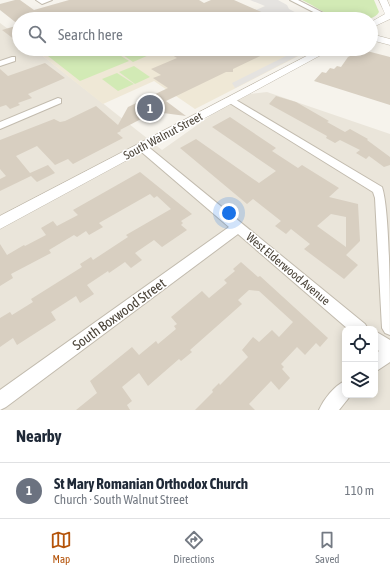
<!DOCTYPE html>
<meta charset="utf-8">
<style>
body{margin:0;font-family:"Asap Condensed",sans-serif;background:#f2f2f3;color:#1f2937}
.controls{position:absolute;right:12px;bottom:12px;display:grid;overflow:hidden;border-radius:8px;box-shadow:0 2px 10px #0003}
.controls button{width:36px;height:36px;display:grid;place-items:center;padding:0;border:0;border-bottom:1px solid #e0e1e3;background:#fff;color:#1f2937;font:20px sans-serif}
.you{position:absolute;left:229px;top:213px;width:14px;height:14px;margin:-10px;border:3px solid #fff;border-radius:50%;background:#1a73e8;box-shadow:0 0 0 6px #1a73e833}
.badge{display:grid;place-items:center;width:26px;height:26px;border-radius:50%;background:#b45309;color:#fff;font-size:13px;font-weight:700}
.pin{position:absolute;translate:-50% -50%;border:2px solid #fff;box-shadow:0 1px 4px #0006}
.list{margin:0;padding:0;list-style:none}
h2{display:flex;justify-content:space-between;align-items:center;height:52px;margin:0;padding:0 16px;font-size:17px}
h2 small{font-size:13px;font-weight:400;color:#747a83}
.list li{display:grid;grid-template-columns:26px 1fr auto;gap:12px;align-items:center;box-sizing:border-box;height:56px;padding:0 16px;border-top:1px solid #e0e1e3}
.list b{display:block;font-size:15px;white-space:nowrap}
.list p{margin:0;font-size:13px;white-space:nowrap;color:#747a83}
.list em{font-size:13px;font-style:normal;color:#747a83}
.icon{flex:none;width:22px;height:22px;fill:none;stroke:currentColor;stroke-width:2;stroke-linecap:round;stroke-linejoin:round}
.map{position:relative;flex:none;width:390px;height:410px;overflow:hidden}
.search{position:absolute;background:#fff;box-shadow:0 2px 10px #0003;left:12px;right:12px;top:12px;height:44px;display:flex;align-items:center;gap:10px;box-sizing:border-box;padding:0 14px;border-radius:22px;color:#747a83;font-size:15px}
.sheet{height:108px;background:#fff}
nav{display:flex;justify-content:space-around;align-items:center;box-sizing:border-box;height:56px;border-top:1px solid #e0e1e3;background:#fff;font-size:11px;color:#747a83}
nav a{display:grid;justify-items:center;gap:2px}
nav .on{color:#b45309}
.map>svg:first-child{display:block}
.residential{fill:#eae5da;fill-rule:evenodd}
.education{fill:#efe8d6}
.green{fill:#d2eab5}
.parking{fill:#e5e3e0}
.building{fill:#d8cfc1;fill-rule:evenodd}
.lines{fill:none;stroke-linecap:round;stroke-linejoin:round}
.minor-casing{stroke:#c2bbae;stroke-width:2}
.tertiary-casing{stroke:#c2bbae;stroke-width:1}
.minor{fill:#fff;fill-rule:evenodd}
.tertiary{fill:#fff;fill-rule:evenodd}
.labels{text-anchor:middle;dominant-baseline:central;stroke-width:3;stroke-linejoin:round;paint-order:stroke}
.street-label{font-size:12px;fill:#4b4439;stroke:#fff}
.near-street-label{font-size:14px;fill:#4b4439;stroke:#fff}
</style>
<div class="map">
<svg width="390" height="410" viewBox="0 0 390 410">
<rect width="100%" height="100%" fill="#f6f3ec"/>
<path class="residential" d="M 0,23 L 19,37 L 19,49 L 34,49 L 162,150 L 217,111 L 250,94 L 267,92 L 390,134 L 390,410 L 0,410 ZM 345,329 L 375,329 L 375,395 L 345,395 Z"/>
<polygon class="education" points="34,49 312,49 195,109 154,81 103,104"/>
<g class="green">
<path d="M 302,0 L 374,0 L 379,12 C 374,22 351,21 341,19 C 330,17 313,5 302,0 Z"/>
<polygon points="39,49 110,49 129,61 80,81"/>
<polygon points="140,49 149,55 133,62 116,50"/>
<polygon points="134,66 150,77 135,84 119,72"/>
<polygon points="117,73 134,84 118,91 102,79"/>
</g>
<g class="parking">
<polygon points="250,0 278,0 287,5 289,9 308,19 253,19 245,15 265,6"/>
<polygon points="296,51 299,55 235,88 232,83"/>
</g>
<g class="building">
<polygon points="15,0 20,0 34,10 69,0 199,0 204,3 211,0 234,0 266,14 253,19 19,19 19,25 0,10 0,4"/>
<polygon points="19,25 19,43 2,30"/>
<polygon points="162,49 219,49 222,50 225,49 275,49 233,69 233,72 226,72 166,101 186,116 163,113 146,121 141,119 120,130 121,131 117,133 123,138 73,164 68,159 55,165 37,146 16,156 30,173 48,165 55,173 37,182 31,176 0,191 0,179 6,176 0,169 0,140 54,119 60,122 65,121 96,106 118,125 128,107 168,88 153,78 161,75 151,69 177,58"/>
<polygon points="363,50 390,57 390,105 314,81 322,72 326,73 330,68 334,69 337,66 341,67 348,57"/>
<polygon points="45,63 65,78 28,94 32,98 18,103 20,105 10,109 6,105 0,107 0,69 8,76"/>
<polygon points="276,96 296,102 329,121 327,122 345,132 350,129 368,139 367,140 390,157 390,165 384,167 369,156 366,159 356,153 360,150 340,140 335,143 326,138 327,136 269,104"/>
<path d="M 230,117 L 276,148 L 272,151 L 298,168 L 302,165 L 339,188 L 329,197 L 358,204 L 360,241 L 346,255 L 358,265 L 344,279 L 304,249 L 310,244 L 291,229 L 286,234 L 275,226 L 281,221 L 253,199 L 247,204 L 180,148 L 196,139 L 259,183 L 276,171 L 212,127 ZM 331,214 L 346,217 L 346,247 L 317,226 Z"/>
<polygon points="140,172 192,214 181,221 183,223 181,225 187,230 162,247 154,240 135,253 142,260 131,268 125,262 109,273 108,271 87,285 94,294 80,303 76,296 51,312 56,320 17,345 13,338 0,347 0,318 10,312 12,315 33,302 31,299 82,267 80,264 91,257 93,260 128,237 126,235 171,209 157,196 154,198 150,194 99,223 103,227 89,235 86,231 77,237 74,235 49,250 51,253 11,274 13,278 0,286 0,244 7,255 24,245 25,246 46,235 41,228 53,221 57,226 78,215 73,210"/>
<polygon points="241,262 258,277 260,276 328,338 320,347 316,343 305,355 297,347 281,364 284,367 282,369 290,378 279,390 271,381 249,404 255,410 195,410 213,392 212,390 219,383 220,385 248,357 242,350 253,337 259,342 272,330 279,337 293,322 259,291 249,290 238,300 242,304 190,350 192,352 181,361 179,359 148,386 139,373 122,387 132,401 127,405 130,410 76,410 97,393 90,381 132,347 139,355 156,341 158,344 176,329 174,326 177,324 171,317 202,291 209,298 227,283 224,280 235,271 233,269"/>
</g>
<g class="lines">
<g class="minor-casing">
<g id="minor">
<polygon points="36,0 52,0 42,4"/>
<polygon points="290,0 298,0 335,19 327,19"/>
<polygon points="12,57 15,57 15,61 0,66 0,61"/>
<path d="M 231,97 L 382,187 C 390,211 390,304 390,335 L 385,333 L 382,328 L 375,198 L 373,192 L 228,102 L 228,98 Z"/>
<polygon points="58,98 61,99 61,103 0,129 0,122"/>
<polygon points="142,144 146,145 365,324 368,329 348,329 238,234 6,407 0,410 0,390 229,227 138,149 137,147 138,145"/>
<polygon points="375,331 390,340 390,362 375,372 375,354 379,351 375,348"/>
<path d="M 345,381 L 345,395 L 351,395 L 339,410 L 319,410 C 324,399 334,386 345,381 Z"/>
</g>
</g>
<g class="tertiary-casing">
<g id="tertiary">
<polygon points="379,0 387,0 390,7 390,19 371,28 371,22 385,14"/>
<polygon points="371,34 390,39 390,45 371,40"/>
<polygon points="320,49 332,49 0,229 0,216"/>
</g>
</g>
<use href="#minor" class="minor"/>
<use href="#tertiary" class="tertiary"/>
</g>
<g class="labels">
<g class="street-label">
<text transform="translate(163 136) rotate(-28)">South Walnut Street</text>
<text transform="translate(288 269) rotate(40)">West Elderwood Avenue</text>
</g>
<g class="near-street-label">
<text transform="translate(119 314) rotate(-36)">South Boxwood Street</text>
</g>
</g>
</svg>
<div class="controls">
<button><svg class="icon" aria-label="locate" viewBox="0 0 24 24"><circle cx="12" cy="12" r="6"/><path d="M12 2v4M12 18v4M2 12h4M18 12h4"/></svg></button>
<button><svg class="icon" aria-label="layers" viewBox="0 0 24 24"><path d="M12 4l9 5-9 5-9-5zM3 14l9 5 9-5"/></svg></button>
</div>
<div class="you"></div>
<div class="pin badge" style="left:150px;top:108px;background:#6b7280">1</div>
<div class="search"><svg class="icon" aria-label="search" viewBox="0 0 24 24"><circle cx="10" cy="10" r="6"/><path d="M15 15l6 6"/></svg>Search here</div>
</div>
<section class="sheet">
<h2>Nearby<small></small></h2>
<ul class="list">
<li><span class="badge" style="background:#6b7280">1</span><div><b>St Mary Romanian Orthodox Church</b><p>Church · South Walnut Street</p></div><em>110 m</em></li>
</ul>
</section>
<nav>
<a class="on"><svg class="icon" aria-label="map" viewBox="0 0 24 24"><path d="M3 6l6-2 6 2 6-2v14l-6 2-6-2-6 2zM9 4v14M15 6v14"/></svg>Map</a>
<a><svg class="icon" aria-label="directions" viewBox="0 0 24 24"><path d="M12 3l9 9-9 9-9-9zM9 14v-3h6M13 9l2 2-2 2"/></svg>Directions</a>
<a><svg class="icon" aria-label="saved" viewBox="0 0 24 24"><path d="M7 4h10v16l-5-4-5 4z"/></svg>Saved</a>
</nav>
